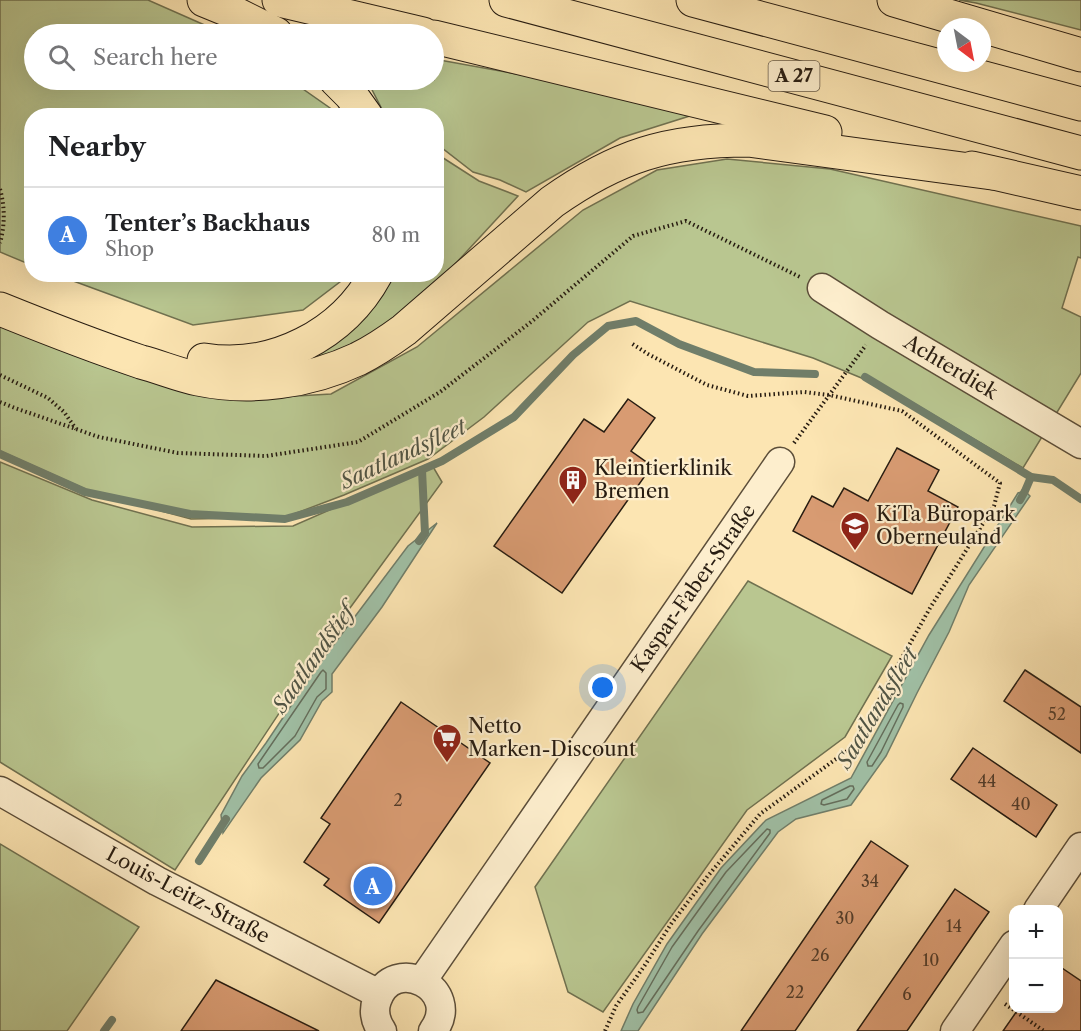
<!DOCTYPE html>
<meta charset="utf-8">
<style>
body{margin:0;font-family:"Libre Caslon Text",serif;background:#f2f2f2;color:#202124}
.controls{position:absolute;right:18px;bottom:18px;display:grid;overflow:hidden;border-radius:12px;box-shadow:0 6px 24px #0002}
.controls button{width:54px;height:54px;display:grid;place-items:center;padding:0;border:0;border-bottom:2px solid #e0e0e0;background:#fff;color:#202124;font:30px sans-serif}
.compass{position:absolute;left:937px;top:18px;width:54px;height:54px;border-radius:50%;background:#fff;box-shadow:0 6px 24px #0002;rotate:148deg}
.you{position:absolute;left:603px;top:688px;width:21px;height:21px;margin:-15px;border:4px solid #fff;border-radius:50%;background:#1a73e8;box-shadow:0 0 0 9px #1a73e833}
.badge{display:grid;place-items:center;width:39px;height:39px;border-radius:50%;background:#2563eb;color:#fff;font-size:20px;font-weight:700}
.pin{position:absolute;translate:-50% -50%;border:3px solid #fff;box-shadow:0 2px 6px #0006}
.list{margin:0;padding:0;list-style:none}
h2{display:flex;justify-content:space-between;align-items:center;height:78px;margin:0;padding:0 24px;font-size:26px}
h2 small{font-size:20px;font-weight:400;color:#757577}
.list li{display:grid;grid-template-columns:39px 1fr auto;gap:18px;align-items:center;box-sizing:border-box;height:96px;padding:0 24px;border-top:2px solid #e0e0e0}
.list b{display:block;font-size:22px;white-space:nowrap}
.list p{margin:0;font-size:20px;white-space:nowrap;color:#757577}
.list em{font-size:20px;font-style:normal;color:#757577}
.icon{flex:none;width:33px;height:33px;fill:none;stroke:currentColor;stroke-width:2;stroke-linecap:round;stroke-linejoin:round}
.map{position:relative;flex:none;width:1081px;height:1031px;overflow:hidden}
.search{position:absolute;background:#fff;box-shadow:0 6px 24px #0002;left:24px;top:24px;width:420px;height:66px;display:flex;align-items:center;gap:15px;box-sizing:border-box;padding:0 21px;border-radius:33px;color:#757577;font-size:22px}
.panel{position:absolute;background:#fff;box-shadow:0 6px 24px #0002;left:24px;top:108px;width:420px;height:174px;border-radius:24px}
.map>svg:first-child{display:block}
.green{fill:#b9c690;stroke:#707150;stroke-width:1.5}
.water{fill:#a0c0a6;stroke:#707e6a;stroke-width:1.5}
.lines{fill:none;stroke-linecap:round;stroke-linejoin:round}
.shore{stroke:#646e5c;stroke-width:1.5}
.stream{stroke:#707e6a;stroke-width:8}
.building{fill:#d89b72;stroke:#271c11;stroke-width:1.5}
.minor-casing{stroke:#5c4e39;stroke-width:31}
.motorway-casing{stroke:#271c11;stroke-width:35}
.path{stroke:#271c11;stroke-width:4;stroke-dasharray:1.5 3;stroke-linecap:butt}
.minor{stroke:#fdeecd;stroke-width:28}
.motorway{stroke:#fce5b2;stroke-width:33}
.labels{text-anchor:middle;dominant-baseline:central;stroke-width:4.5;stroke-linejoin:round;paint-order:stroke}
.number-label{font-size:16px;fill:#533c29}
.shield{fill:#fdeecd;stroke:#675b49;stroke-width:1.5}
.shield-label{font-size:18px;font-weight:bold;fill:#271c11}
.street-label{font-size:20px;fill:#271c11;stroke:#fdeecd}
.poi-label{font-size:20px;fill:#271c11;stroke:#fdeecd;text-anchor:start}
.water-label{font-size:21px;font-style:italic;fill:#515545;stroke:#fdeecd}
</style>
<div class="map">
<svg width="1081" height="1031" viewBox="0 0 1081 1031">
<rect width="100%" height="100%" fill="#fce5b2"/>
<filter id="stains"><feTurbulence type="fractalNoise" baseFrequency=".00333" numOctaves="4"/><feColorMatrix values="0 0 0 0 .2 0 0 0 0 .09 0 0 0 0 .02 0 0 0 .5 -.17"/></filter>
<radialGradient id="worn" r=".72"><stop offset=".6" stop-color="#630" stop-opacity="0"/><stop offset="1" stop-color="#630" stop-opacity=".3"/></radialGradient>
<g class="green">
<polygon points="0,0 148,0 225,34 34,34 34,80 290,80 340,115 32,116 31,265 0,252"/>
<polygon points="959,0 1081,0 1081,30 976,3"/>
<polygon points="434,59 594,88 696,114 620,138 526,192 500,180 473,172 437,144 436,116 385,115 367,80 434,80"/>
<polygon points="437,154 479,181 518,196 432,289 383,327 354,345 315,361 278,367 391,275 436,274"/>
<polygon points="727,159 830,169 1081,226 1081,258 1078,257 1062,308 1081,317 1081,373 1023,468 893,391 813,358 630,301 588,322 484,417 428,459 344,495 286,517 191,519 94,493 0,451 0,321 244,399 331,394 417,347 583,210 657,170"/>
<polygon points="57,275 349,275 303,310 193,325"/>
<polygon points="0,462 92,500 192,527 293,526 432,465 442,482 339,623 175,870 0,762"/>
<polygon points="748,581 892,656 845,737 747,810 603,1012 568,992 535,887"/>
<polygon points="0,844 139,927 67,1031 0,1031"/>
</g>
<g class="water">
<polygon points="1025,491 1030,496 969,585 949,632 917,693 886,756 851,805 796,819 778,832 702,934 638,1031 621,1031 633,1004 667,944 721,868 766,820 851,778 929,635 1018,493"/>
<polygon points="437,523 382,607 332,674 332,692 322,701 300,740 261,778 223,833 221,815 242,776 266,743 317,667 408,546"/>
</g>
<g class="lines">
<g class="shore">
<polygon points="323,670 326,673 326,689 317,697 295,736 263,768 259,768 258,764 321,672"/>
<polygon points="900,703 903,704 903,707 881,752 872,766 868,766 867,762 898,705"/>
<polygon points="850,786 853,786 854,789 847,799 824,805 821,804 822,800"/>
<polygon points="767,829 770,830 770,833 698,931 643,1012 638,1013 637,1010 638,1007 672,947 726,872"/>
</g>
<g class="stream">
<polyline points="865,377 1031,477 1053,480 1081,499"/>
<polyline points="0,454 85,492 190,514 285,519 347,502 442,461 514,417 573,355 608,326 636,321 679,344 754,372 815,374"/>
<polyline points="1020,500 1025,491 1031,477"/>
<polyline points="419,541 425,533 422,470"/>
<polyline points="199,861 226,819"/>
<polyline points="104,1031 112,1020"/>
</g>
</g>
<g class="building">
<polygon points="628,399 655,418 631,451 652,466 562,593 494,546 584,419 604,432"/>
<polygon points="897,448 939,470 928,491 958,507 912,594 793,531 812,496 833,507 844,488 868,501"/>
<polygon points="1025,670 1081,707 1081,753 1004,701"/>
<polygon points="401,702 490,763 379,923 324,885 329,879 304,862 330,824 321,818"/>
<polygon points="973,748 1057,805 1036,837 951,779"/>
<polygon points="871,841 908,866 795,1031 741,1031"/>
<polygon points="955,889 989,912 977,929 907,1031 857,1031"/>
<polygon points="1059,966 1081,981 1081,1031 1003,1031 1019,1008 1059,1008"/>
<polygon points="216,980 319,1031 181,1031"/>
</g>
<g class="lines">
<g class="minor-casing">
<g id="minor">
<polyline points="822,288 880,325 1081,444"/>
<polyline points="0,791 157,881 379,994"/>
<polyline points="1038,910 1081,847"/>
<polyline points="422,981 780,462"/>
<path d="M 382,1031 C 375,1021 373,1011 377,1000 C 393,953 464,989 433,1031"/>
<polyline points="955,1031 1014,945"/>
</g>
</g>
<g class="motorway-casing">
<g id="motorway">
<polyline points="204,0 226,9 276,34"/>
<polyline points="279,0 423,34"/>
<polyline points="506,0 1081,153"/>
<polyline points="693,0 1081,104"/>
<polyline points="894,0 1081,55"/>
<polyline points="434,37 825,132"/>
<polyline points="336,80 351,95 366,116"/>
<polyline points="972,168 1081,193"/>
<path d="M 0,309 C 47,328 93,346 141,362 C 160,367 179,375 198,379 C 251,390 309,382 358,359 C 374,351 389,341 404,330 L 552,202 C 617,156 668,140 748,140 L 992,173"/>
<path d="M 204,360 C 273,371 343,335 376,274"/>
</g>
</g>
<g class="path">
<path d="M 0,189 C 5,207 5,225 0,243"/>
<polyline points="0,375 48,398 64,412 76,429"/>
<polyline points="0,402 15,408 99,437 178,453 266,456 358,442 440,392 531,322 633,236 686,221 800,277"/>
<polyline points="794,443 866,345"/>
<polyline points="1005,1004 1044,1031"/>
<polyline points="605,1031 616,1006 645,965 671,924 707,877 760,814 854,746 894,672 930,608 994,506 1000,483 902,411 829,395 804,392 748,396 707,385 648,354 631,343"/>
</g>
<use href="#minor" class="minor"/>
<use href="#motorway" class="motorway"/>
</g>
<defs>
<g id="building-pin" transform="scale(1.5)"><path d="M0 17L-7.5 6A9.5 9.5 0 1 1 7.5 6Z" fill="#8f2418" stroke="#fdeecd"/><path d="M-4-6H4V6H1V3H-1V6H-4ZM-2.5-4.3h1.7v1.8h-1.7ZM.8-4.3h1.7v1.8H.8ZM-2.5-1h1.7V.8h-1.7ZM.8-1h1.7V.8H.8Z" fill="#fff"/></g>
<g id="school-pin" transform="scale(1.5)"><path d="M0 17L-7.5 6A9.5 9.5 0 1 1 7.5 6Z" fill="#8f2418" stroke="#fdeecd"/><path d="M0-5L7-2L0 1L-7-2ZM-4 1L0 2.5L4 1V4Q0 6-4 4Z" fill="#fff"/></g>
<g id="supermarket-pin" transform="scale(1.5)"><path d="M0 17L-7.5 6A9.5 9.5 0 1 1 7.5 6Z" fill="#8f2418" stroke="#fdeecd"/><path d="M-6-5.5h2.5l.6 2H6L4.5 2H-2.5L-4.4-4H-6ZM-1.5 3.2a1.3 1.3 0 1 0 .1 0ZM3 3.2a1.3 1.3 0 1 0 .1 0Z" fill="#fff"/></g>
</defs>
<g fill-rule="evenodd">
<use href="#building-pin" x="573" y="480"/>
<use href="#school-pin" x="855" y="526"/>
<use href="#supermarket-pin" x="447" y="738"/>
</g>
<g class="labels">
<g class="number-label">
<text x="1057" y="714">52</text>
<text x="987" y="781">44</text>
<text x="398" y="800">2</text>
<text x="1021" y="804">40</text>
<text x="870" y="881">34</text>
<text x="845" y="918">30</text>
<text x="954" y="926">14</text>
<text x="820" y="955">26</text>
<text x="931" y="960">10</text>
<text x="795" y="992">22</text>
<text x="907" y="994">6</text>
</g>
<rect class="shield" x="768.5" y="61" width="51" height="30" rx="4.5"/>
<g class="shield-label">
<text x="794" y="76">A 27</text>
</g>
<g class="street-label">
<text transform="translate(951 367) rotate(31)">Achterdiek</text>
<text transform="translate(693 588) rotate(-55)">Kaspar-Faber-Straße</text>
<text transform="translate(188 895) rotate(28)">Louis-Leitz-Straße</text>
</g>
<g class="poi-label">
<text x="594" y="468">Kleintierklinik<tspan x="594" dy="23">Bremen</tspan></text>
<text x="876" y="514">KiTa Büropark<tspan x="876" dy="23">Oberneuland</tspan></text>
<text x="468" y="726">Netto<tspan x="468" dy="23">Marken-Discount</tspan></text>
</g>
<g class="water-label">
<text transform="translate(403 454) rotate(-25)">Saatlandsfleet</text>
<text transform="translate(313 659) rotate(-55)">Saatlandstief</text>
<text transform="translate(877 708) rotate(-59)">Saatlandsfleet</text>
</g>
</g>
<rect width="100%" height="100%" filter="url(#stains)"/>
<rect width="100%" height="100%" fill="url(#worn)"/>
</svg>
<div class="controls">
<button>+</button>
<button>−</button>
</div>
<svg class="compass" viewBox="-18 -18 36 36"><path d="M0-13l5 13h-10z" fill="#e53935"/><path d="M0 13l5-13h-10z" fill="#757577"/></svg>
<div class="you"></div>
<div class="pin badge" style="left:373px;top:886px;background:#3f7fe0">A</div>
<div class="search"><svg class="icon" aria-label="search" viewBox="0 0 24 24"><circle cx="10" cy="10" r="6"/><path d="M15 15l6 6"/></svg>Search here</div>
<section class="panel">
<h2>Nearby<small></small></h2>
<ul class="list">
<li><span class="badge" style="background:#3f7fe0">A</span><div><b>Tenter’s Backhaus</b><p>Shop</p></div><em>80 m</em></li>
</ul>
</section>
</div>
